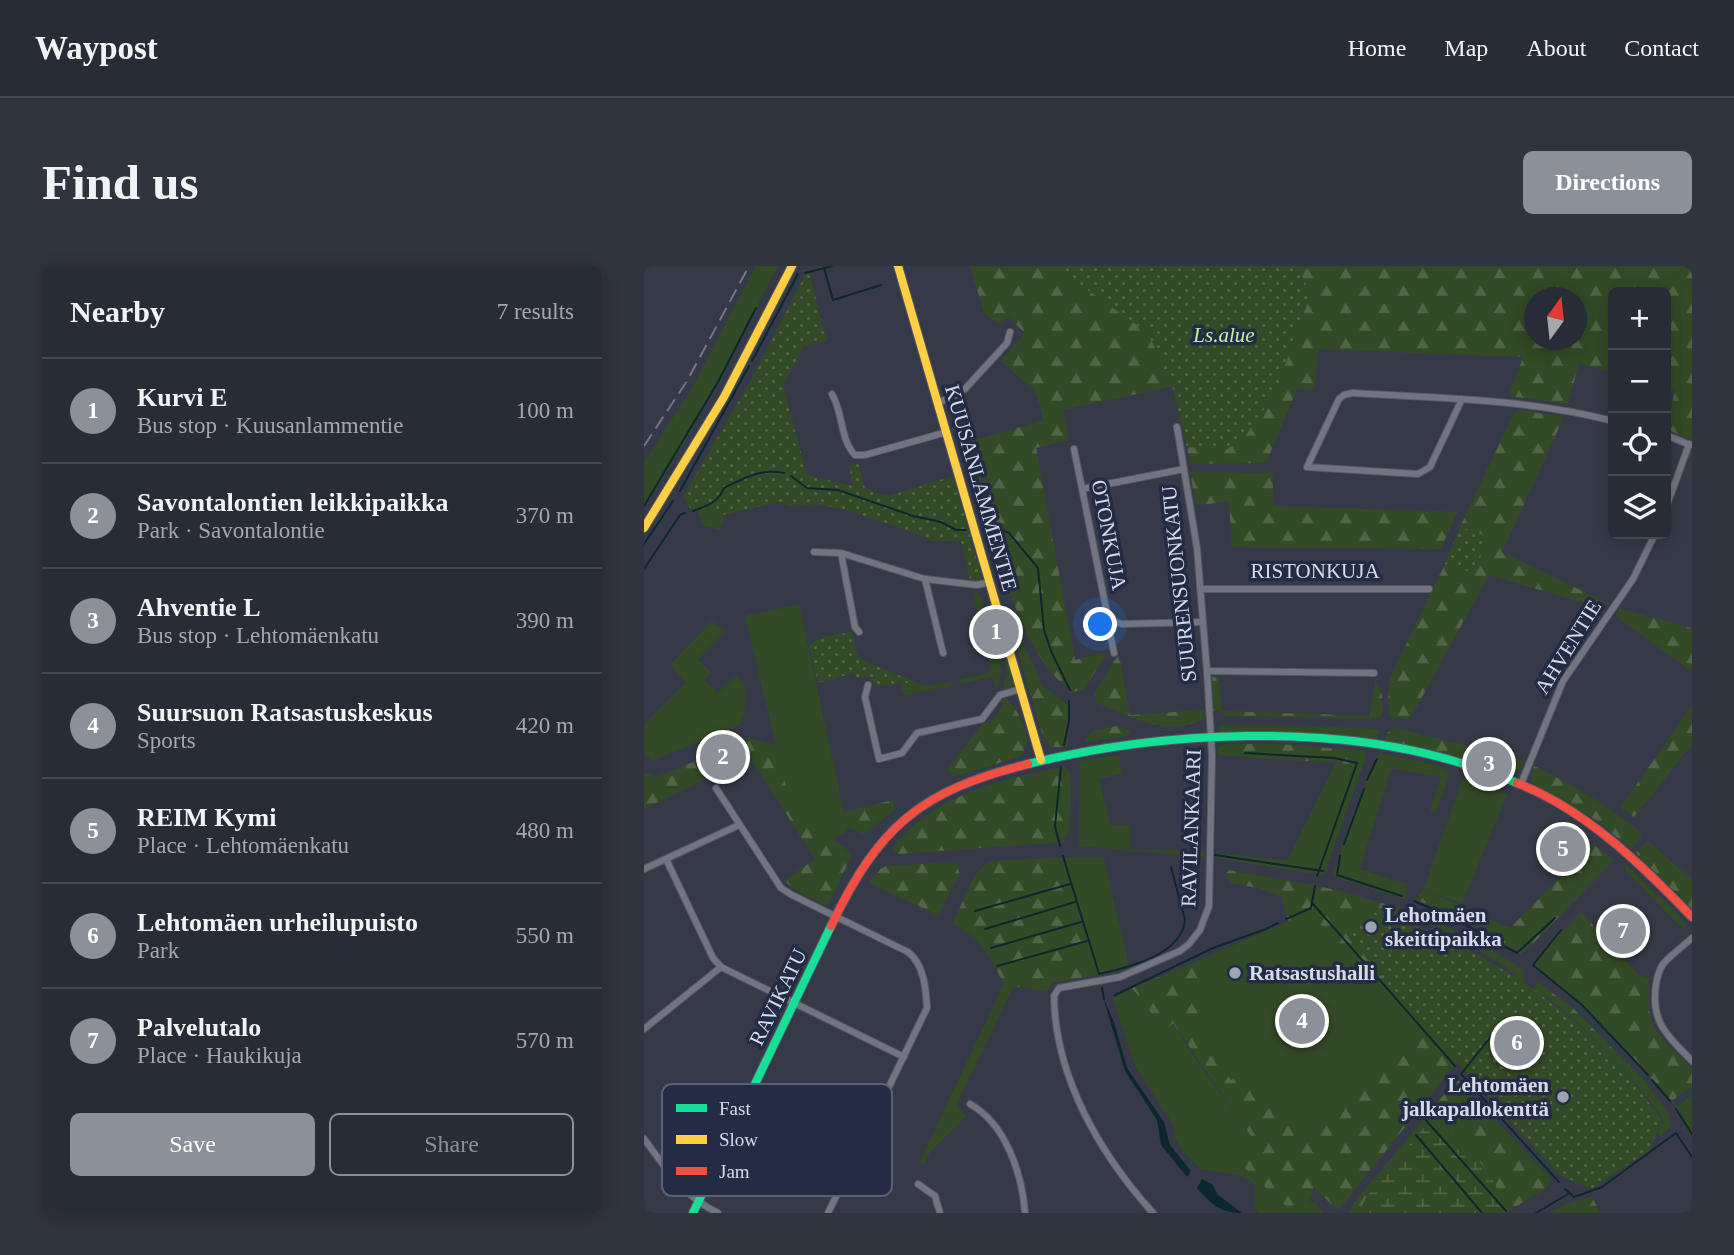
<!DOCTYPE html>
<meta charset="utf-8">
<style>
body{margin:0;font-family:Georgia,serif;background:#30343e;color:#f1f3f6}
.controls{position:absolute;right:21px;top:21px;display:grid;overflow:hidden;border-radius:10px;box-shadow:0 4px 18px #0003}
.controls button{width:63px;height:63px;display:grid;place-items:center;padding:0;border:0;border-bottom:2px solid #444851;background:#282c36;color:#f1f3f6;font:35px sans-serif}
.compass{position:absolute;left:880px;top:21px;width:63px;height:63px;border-radius:50%;background:#282c36;box-shadow:0 4px 18px #0003;rotate:15deg}
.you{position:absolute;left:457px;top:359px;width:24px;height:24px;margin:-18px;border:5px solid #fff;border-radius:50%;background:#1a73e8;box-shadow:0 0 0 10px #1a73e833}
.badge{display:grid;place-items:center;width:46px;height:46px;border-radius:50%;background:#8c9099;color:#fff;font-size:23px;font-weight:700}
.pin{position:absolute;translate:-50% -50%;border:4px solid #fff;box-shadow:0 2px 7px #0006}
.list{margin:0;padding:0;list-style:none}
h2{display:flex;justify-content:space-between;align-items:center;height:91px;margin:0;padding:0 28px;font-size:30px}
h2 small{font-size:23px;font-weight:400;color:#a5a7ad}
.list li{display:grid;grid-template-columns:46px 1fr auto;gap:21px;align-items:center;box-sizing:border-box;height:105px;padding:0 28px;border-top:2px solid #444851}
.list b{display:block;font-size:26px;white-space:nowrap}
.list p{margin:0;font-size:23px;white-space:nowrap;color:#a5a7ad}
.list em{font-size:23px;font-style:normal;color:#a5a7ad}
.actions{display:flex;gap:14px;padding:21px 28px}
.actions a{flex:1;padding:16px 0;border:2px solid #8c9099;border-radius:10px;text-align:center;font-size:24px;color:#8c9099}
.actions .main{background:#8c9099;color:#fff}
.icon{flex:none;width:38px;height:38px;fill:none;stroke:currentColor;stroke-width:2;stroke-linecap:round;stroke-linejoin:round}
.map{position:relative;flex:none;width:1048px;height:947px;overflow:hidden;border-radius:10px}
header{display:flex;align-items:center;gap:42px;box-sizing:border-box;height:98px;padding:0 35px;background:#282c36;border-bottom:2px solid #444851}
header strong{font-size:33px}
nav{display:flex;gap:38px;margin-inline-start:auto;font-size:24px}
.intro{display:flex;align-items:center;justify-content:space-between;box-sizing:border-box;height:168px;padding:0 42px}
h1{margin:0;font-size:49px}
.button{padding:18px 32px;border-radius:10px;background:#8c9099;color:#fff;font-size:24px;font-weight:700}
main{display:flex;gap:42px;padding:0 42px}
aside{flex:1;background:#282c36;border-radius:10px;box-shadow:0 4px 18px #0003}
.map>svg:first-child{display:block}
.green{fill:#334a26}
.forest{fill:url(#forest-firs);fill-rule:evenodd}
.wetland{fill:url(#wetland-marsh)}
.park{fill:url(#park-dots)}
.water{fill:#0d272e}
.lines{fill:none;stroke-linecap:round;stroke-linejoin:round}
.stream{stroke:#0d272e;stroke-width:2}
.street-casing{stroke:#535763;stroke-width:8}
.fast-casing{stroke:#535763;stroke-width:10}
.slow-casing{stroke:#535763;stroke-width:10}
.jam-casing{stroke:#535763;stroke-width:10}
.street{stroke:#72757f;stroke-width:6}
.fast{stroke:#16e098;stroke-width:8}
.slow{stroke:#ffcf43;stroke-width:8}
.jam{stroke:#f24e42;stroke-width:8}
.rail{stroke:#72767f;stroke-width:2;stroke-dasharray:14 7;stroke-linecap:butt}
.poi-dot{fill:#9ea3b2;stroke:#242c45;stroke-width:2.5}
.labels{text-anchor:middle;dominant-baseline:central;stroke-width:7;stroke-linejoin:round;paint-order:stroke}
.park-label{font-size:21px;font-style:italic;fill:#c0f2a3;stroke:#242c45}
.street-label{font-size:21px;fill:#d6dbeb;stroke:#242c45}
.poi-label{font-size:21px;font-weight:bold;fill:#d6dbeb;stroke:#242c45;text-anchor:start}
.key{fill:#242c45;stroke:#596177;stroke-width:2}
.key-label{font-size:19px;fill:#d6dbeb}
</style>
<header>
<strong>Waypost</strong>
<nav><a>Home</a><a>Map</a><a>About</a><a>Contact</a></nav>
</header>
<div class="intro"><h1>Find us</h1><a class="button">Directions</a></div>
<main>
<aside>
<h2>Nearby<small>7 results</small></h2>
<ul class="list">
<li><span class="badge">1</span><div><b>Kurvi E</b><p>Bus stop · Kuusanlammentie</p></div><em>100 m</em></li>
<li><span class="badge">2</span><div><b>Savontalontien leikkipaikka</b><p>Park · Savontalontie</p></div><em>370 m</em></li>
<li><span class="badge">3</span><div><b>Ahventie L</b><p>Bus stop · Lehtomäenkatu</p></div><em>390 m</em></li>
<li><span class="badge">4</span><div><b>Suursuon Ratsastuskeskus</b><p>Sports</p></div><em>420 m</em></li>
<li><span class="badge">5</span><div><b>REIM Kymi</b><p>Place · Lehtomäenkatu</p></div><em>480 m</em></li>
<li><span class="badge">6</span><div><b>Lehtomäen urheilupuisto</b><p>Park</p></div><em>550 m</em></li>
<li><span class="badge">7</span><div><b>Palvelutalo</b><p>Place · Haukikuja</p></div><em>570 m</em></li>
</ul>
<div class="actions"><a class="main">Save</a><a>Share</a></div>
</aside>
<div class="map">
<svg width="1048" height="947" viewBox="0 0 1048 947">
<defs>
<pattern id="forest-firs" width="22" height="20" patternUnits="userSpaceOnUse" patternTransform="scale(1.75)"><rect width="22" height="20" fill="#334a26"/><path d="M5 1l3.5 6h-7zM16 11l3.5 6h-7z" fill="#506446"/></pattern>
<pattern id="wetland-marsh" width="20" height="14" patternUnits="userSpaceOnUse" patternTransform="scale(1.75)"><rect width="20" height="14" fill="#334a26"/><path d="M1 5h8M5 5V1M11 12h8M15 12V8" fill="none" stroke="#506446"/></pattern>
<pattern id="park-dots" width="8" height="8" patternUnits="userSpaceOnUse" patternTransform="scale(1.75)"><rect width="8" height="8" fill="#334a26"/><path d="M2 2h.1M6 6h.1" fill="none" stroke="#506446" stroke-width="1.8" stroke-linecap="round"/></pattern>
</defs>
<rect width="100%" height="100%" fill="#363a48"/>
<g class="green">
<polygon points="112,0 134,0 48,164 0,242 0,196 47,124"/>
<path d="M 329,325 L 334,327 L 339,335 C 345,356 367,405 352,423 L 348,411 L 316,418 L 315,414 L 347,406 Z"/>
<polygon points="359,334 363,344 395,410 382,414"/>
<polygon points="155,338 203,561 201,567 176,578 147,540 101,350"/>
<path d="M 68,355 L 81,366 L 54,393 L 67,406 L 60,413 L 74,427 L 91,410 L 100,418 C 101,433 103,446 95,459 L 8,495 L 0,488 L 0,459 L 42,417 L 26,399 Z"/>
<polygon points="356,374 362,387 371,418 368,422 359,424 363,406"/>
<polygon points="307,415 309,420 260,429 256,417 271,416 281,420"/>
<polygon points="573,460 655,460 736,463 732,475 657,468 578,466"/>
<polygon points="581,478 590,478 590,490 573,489 574,482"/>
<polygon points="734,487 796,500 803,505 805,510 792,546 786,545 797,511 747,502 716,603 764,618 761,633 693,612 690,607 708,551"/>
<polygon points="475,489 478,508 455,513 466,559 487,559 486,583 561,585 561,591 435,580 436,495"/>
<polygon points="864,489 881,496 874,506 870,507 858,504"/>
<polygon points="692,496 719,499 681,607 678,609 572,592 572,587 643,595"/>
<polygon points="819,511 863,528 818,638 780,623"/>
<polygon points="425,591 460,592 485,701 450,710 409,592"/>
<polygon points="982,598 1040,655 1042,661 1038,662 979,602"/>
<polygon points="665,646 769,764 663,864 608,805 587,814 555,766 549,697"/>
<polygon points="360,718 369,721 312,840 323,850 286,886 280,899 275,897"/>
<polygon points="488,722 512,754 528,757 559,804 607,870 589,892 642,940 671,936 678,945 677,947 615,947 611,941 611,920 606,914 596,909 557,903 540,887 531,872 528,857 492,802 469,733"/>
<polygon points="1048,829 1048,872 1031,842"/>
</g>
<g class="forest">
<path d="M 326,0 L 1048,0 L 1048,174 L 1022,163 L 1031,125 L 1022,122 L 1022,26 L 969,26 L 969,107 L 935,97 L 924,138 L 865,130 L 879,91 L 674,83 L 671,120 L 667,124 L 653,123 L 622,197 L 546,198 C 542,171 535,147 530,120 L 419,144 L 425,174 L 392,182 L 431,394 L 464,386 L 440,423 L 430,426 C 373,393 348,265 330,204 L 338,202 L 336,191 L 326,192 L 322,177 L 400,154 L 391,125 L 357,95 L 381,67 L 364,51 L 354,58 L 340,47 ZM 890,32 L 932,32 L 932,74 L 890,74 Z"/>
<polygon points="876,144 920,151 858,286 963,337 959,342 845,309 766,453 745,451 744,421 747,410 801,298 830,307 844,271 816,261 870,147"/>
<polygon points="546,206 629,207 629,240 813,246 797,283 588,281 585,236 552,239"/>
<polygon points="55,241 79,246 80,254 76,264 59,259 54,248"/>
<polygon points="976,343 1048,362 1048,406 972,350"/>
<path d="M 475,388 L 486,449 L 560,444 L 560,453 C 524,472 488,451 453,437 L 450,428 Z"/>
<polygon points="395,410 398,419 426,441 422,464 424,476 422,481 408,481 399,470 382,414"/>
<polygon points="568,411 575,411 578,445 726,450 731,414 738,428 738,449 731,453 581,450 578,445 569,445"/>
<path d="M 362,432 C 375,446 393,474 375,491 L 311,510 L 305,508 L 305,501 L 341,455 L 346,458 L 360,437 L 358,435 Z"/>
<polygon points="1048,439 1048,478 990,551 977,541"/>
<polygon points="473,460 485,464 486,466 484,470 443,476 440,474 451,464"/>
<polygon points="751,462 860,489 855,498 841,494 839,498 740,476 744,466"/>
<polygon points="106,472 132,479 147,540 176,578 189,573 208,588 184,640 157,627 140,615 171,593 108,494 70,513 61,513 0,543 0,507 13,511"/>
<polygon points="590,478 636,478 720,485 722,491 719,499 590,490"/>
<path d="M 890,500 C 928,518 965,540 997,567 L 997,571 L 987,583 L 952,554 L 894,522 L 887,514 Z"/>
<path d="M 421,501 L 427,508 L 425,565 L 420,576 L 254,588 L 249,585 C 251,577 256,573 261,568 C 300,526 367,511 421,501 Z"/>
<polygon points="249,534 250,544 220,568 203,561 200,546"/>
<polygon points="1004,575 1048,614 1048,643 992,587"/>
<polygon points="949,578 970,594 883,684 877,687 870,686 849,670 817,653 771,633 780,623 866,662"/>
<path d="M 409,592 L 450,710 L 409,716 L 402,725 L 364,720 L 360,718 C 345,689 339,674 309,658 C 317,641 329,601 348,595 Z"/>
<polygon points="307,596 312,598 316,608 294,649 225,617 236,603 242,600"/>
<polygon points="585,604 688,623 756,642 755,653 724,645 749,725 813,796 697,941 692,943 670,921 664,938 642,940 589,892 607,870 529,757 511,773 505,767 512,753 488,722 549,697 562,739 553,747 555,766 587,814 608,805 663,863 769,763 665,646 645,655 640,644 638,631 614,622 587,617 581,609"/>
<path d="M 937,646 L 995,709 L 1005,712 C 1001,763 1013,768 1048,802 L 1048,821 L 1029,834 L 1024,833 C 987,784 942,742 894,704 L 891,698 L 893,692 Z"/>
<path d="M 774,647 C 811,663 846,682 880,704 L 880,713 L 874,721 L 868,716 L 872,708 L 815,671 L 771,652 Z"/>
<path d="M 894,716 L 929,742 L 1001,815 L 1025,848 L 1026,861 L 1016,870 L 1014,864 L 1019,857 L 1017,849 C 982,805 946,763 900,729 L 887,733 L 884,728 Z"/>
<polygon points="813,813 907,913 901,923 861,947 706,947 710,937"/>
<polygon points="948,931 956,947 907,947 922,938"/>
</g>
<path class="wetland" d="M 790,856 C 814,865 853,910 857,935 L 854,947 L 714,947 L 722,932 L 780,861 Z"/>
<g class="park">
<polygon points="410,0 653,0 667,28 631,127 598,175 580,184 543,181 528,120 504,67"/>
<polygon points="164,3 183,75 160,80 139,120 163,209 209,220 205,199 214,197 221,223 245,230 309,210 338,312 335,315 326,315 317,275 289,275 260,263 202,244 173,238 148,240 135,236 80,249 46,242 39,231 112,105"/>
<polygon points="816,261 844,271 830,307 801,298"/>
<polygon points="208,366 214,392 271,416 234,420 224,410 212,412 210,407 174,417 165,379 178,371"/>
<polygon points="89,479 94,493 68,504 64,489"/>
<path d="M 724,645 C 819,670 908,726 975,799 C 990,816 1004,836 1018,854 L 1005,885 L 947,923 L 914,908 L 749,725 L 704,669 Z"/>
</g>
<g class="water">
<polygon points="459,731 470,756 483,802 520,856 526,879 547,905 543,911 517,879 513,854 481,805"/>
<path d="M 558,913 L 569,919 L 573,928 L 598,947 C 576,947 567,938 553,922 Z"/>
</g>
<g class="lines">
<g class="stream">
<polyline points="180,2 189,34 237,19"/>
<polyline points="161,7 188,0"/>
<polyline points="108,95 154,8"/>
<polyline points="147,210 163,222 194,224 269,250 297,256 312,264 322,264"/>
<polyline points="36,225 105,100"/>
<polyline points="0,240 74,116 112,42"/>
<path d="M 49,245 C 63,240 75,236 80,222 C 100,212 117,202 140,207"/>
<polyline points="349,260 365,267 394,302 400,364 407,385 426,424"/>
<polyline points="0,278 29,235"/>
<polyline points="0,303 36,249 41,247"/>
<polyline points="420,479 425,455 425,435"/>
<polyline points="601,487 690,492 713,497 673,610"/>
<polyline points="723,514 733,493"/>
<polyline points="700,578 720,523"/>
<polyline points="416,580 411,560 417,501"/>
<polyline points="571,589 679,605"/>
<path d="M 419,590 L 455,708 C 483,702 538,689 541,654 L 527,601"/>
<polyline points="696,590 693,609 758,630"/>
<polyline points="770,635 807,651 873,687 911,652"/>
<polyline points="669,638 811,800"/>
<polyline points="331,645 426,618"/>
<polyline points="642,653 667,642 671,620"/>
<polyline points="341,663 431,636"/>
<polyline points="917,664 889,699 938,739 1004,809"/>
<polyline points="347,682 437,656"/>
<polyline points="353,700 443,675"/>
<polyline points="458,722 460,733"/>
<polyline points="471,729 569,682 622,663 634,657"/>
<polyline points="861,753 817,808 915,916"/>
<polyline points="1008,814 1026,835"/>
<polyline points="1032,843 1048,868"/>
<polyline points="780,852 862,945"/>
<polyline points="772,869 838,947"/>
<polyline points="921,923 930,931 958,921 1032,867 1048,891"/>
<polyline points="892,947 924,928"/>
</g>
<g class="street-casing">
<g id="street">
<path d="M 188,128 C 199,146 196,174 211,189 L 221,189 L 303,166"/>
<path d="M 818,133 L 786,201 L 774,208 L 663,201 L 695,133 L 700,129 L 708,127 C 796,132 884,133 969,155"/>
<polyline points="294,136 311,131 321,123 363,77 366,66"/>
<polyline points="1022,169 1046,179"/>
<polyline points="430,183 463,347 468,355 478,358 558,356"/>
<polyline points="438,223 540,203"/>
<polyline points="1022,242 1045,178"/>
<polyline points="170,286 197,287 281,313 333,319 346,316"/>
<polyline points="197,287 211,361 215,366"/>
<polyline points="281,313 299,387"/>
<polyline points="556,323 785,323"/>
<polyline points="468,355 466,367 470,387"/>
<polyline points="563,405 730,407"/>
<polyline points="224,419 221,431 235,493 258,487 273,467 338,453 356,429 377,423"/>
<polyline points="877,518 919,415 989,313 1011,268"/>
<path d="M 72,522 L 137,622 L 148,629 L 264,686 C 280,698 282,723 283,742 L 184,947"/>
<polyline points="22,593 69,692 77,701 260,791"/>
<polyline points="0,603 95,559"/>
<path d="M 1048,672 C 1039,680 1027,689 1019,698 C 1015,704 1013,712 1012,719 C 1006,757 1025,771 1048,795"/>
<polyline points="0,763 77,701"/>
<path d="M 326,838 C 362,858 378,908 381,947"/>
<path d="M 0,873 C 23,903 39,930 74,947"/>
<polyline points="274,918 291,930 296,947"/>
<path d="M 509,947 C 456,888 411,811 410,730 L 415,722 L 476,711 L 536,685 L 545,678 L 556,664 L 565,640 L 568,489 L 563,405 L 553,282 L 533,161"/>
</g>
</g>
<g class="fast-casing">
<g id="fast">
<path d="M 384,498 C 518,465 691,456 823,499 C 840,504 857,511 873,517"/>
<polyline points="49,947 187,660"/>
</g>
</g>
<g class="slow-casing">
<g id="slow">
<polyline points="254,0 397,494"/>
<polyline points="0,262 80,131 148,0"/>
</g>
</g>
<g class="jam-casing">
<g id="jam">
<path d="M 873,517 C 942,544 998,599 1048,651"/>
<path d="M 187,660 C 235,560 276,525 384,498"/>
</g>
</g>
<use href="#street" class="street"/>
<use href="#fast" class="fast"/>
<use href="#slow" class="slow"/>
<use href="#jam" class="jam"/>
<polyline class="rail" points="0,180 43,115 105,0"/>
</g>
<g class="poi-dot">
<circle cx="727" cy="661" r="7"/>
<circle cx="591" cy="707" r="7"/>
<circle cx="919" cy="831" r="7"/>
</g>
<g class="labels">
<g class="park-label">
<text x="580" y="69">Ls.alue</text>
</g>
<g class="street-label">
<text transform="translate(337 222) rotate(74)">KUUSANLAMMENTIE</text>
<text transform="translate(465 269) rotate(79)">OTONKUJA</text>
<text x="671" y="305">RISTONKUJA</text>
<text transform="translate(535 318) rotate(-96)">SUURENSUONKATU</text>
<text transform="translate(924 381) rotate(-58)">AHVENTIE</text>
<text transform="translate(547 562) rotate(-88)">RAVILANKAARI</text>
<text transform="translate(134 731) rotate(-64)">RAVIKATU</text>
</g>
<g class="poi-label">
<text x="741" y="649">Lehotmäen<tspan x="741" dy="24">skeittipaikka</tspan></text>
<text x="605" y="707">Ratsastushalli</text>
<text x="905" y="819" text-anchor="end">Lehtomäen<tspan x="905" dy="24">jalkapallokenttä</tspan></text>
</g>
</g>
<rect x="18" y="818" width="230" height="112" rx="10" class="key"/>
<rect x="32" y="838" width="31" height="8" fill="#16e098"/>
<rect x="32" y="869" width="31" height="9" fill="#ffcf43"/>
<rect x="32" y="901" width="31" height="8" fill="#f24e42"/>
<g class="key-label">
<text x="75" y="849">Fast</text>
<text x="75" y="880">Slow</text>
<text x="75" y="912">Jam</text>
</g>
</svg>
<div class="controls">
<button>+</button>
<button>−</button>
<button><svg class="icon" aria-label="locate" viewBox="0 0 24 24"><circle cx="12" cy="12" r="6"/><path d="M12 2v4M12 18v4M2 12h4M18 12h4"/></svg></button>
<button><svg class="icon" aria-label="layers" viewBox="0 0 24 24"><path d="M12 4l9 5-9 5-9-5zM3 14l9 5 9-5"/></svg></button>
</div>
<svg class="compass" viewBox="-18 -18 36 36"><path d="M0-13l5 13h-10z" fill="#e53935"/><path d="M0 13l5-13h-10z" fill="#a5a7ad"/></svg>
<div class="you"></div>
<div class="pin badge" style="left:352px;top:366px">1</div>
<div class="pin badge" style="left:79px;top:491px">2</div>
<div class="pin badge" style="left:845px;top:498px">3</div>
<div class="pin badge" style="left:658px;top:755px">4</div>
<div class="pin badge" style="left:919px;top:583px">5</div>
<div class="pin badge" style="left:873px;top:777px">6</div>
<div class="pin badge" style="left:979px;top:665px">7</div>
</div>
</main>
